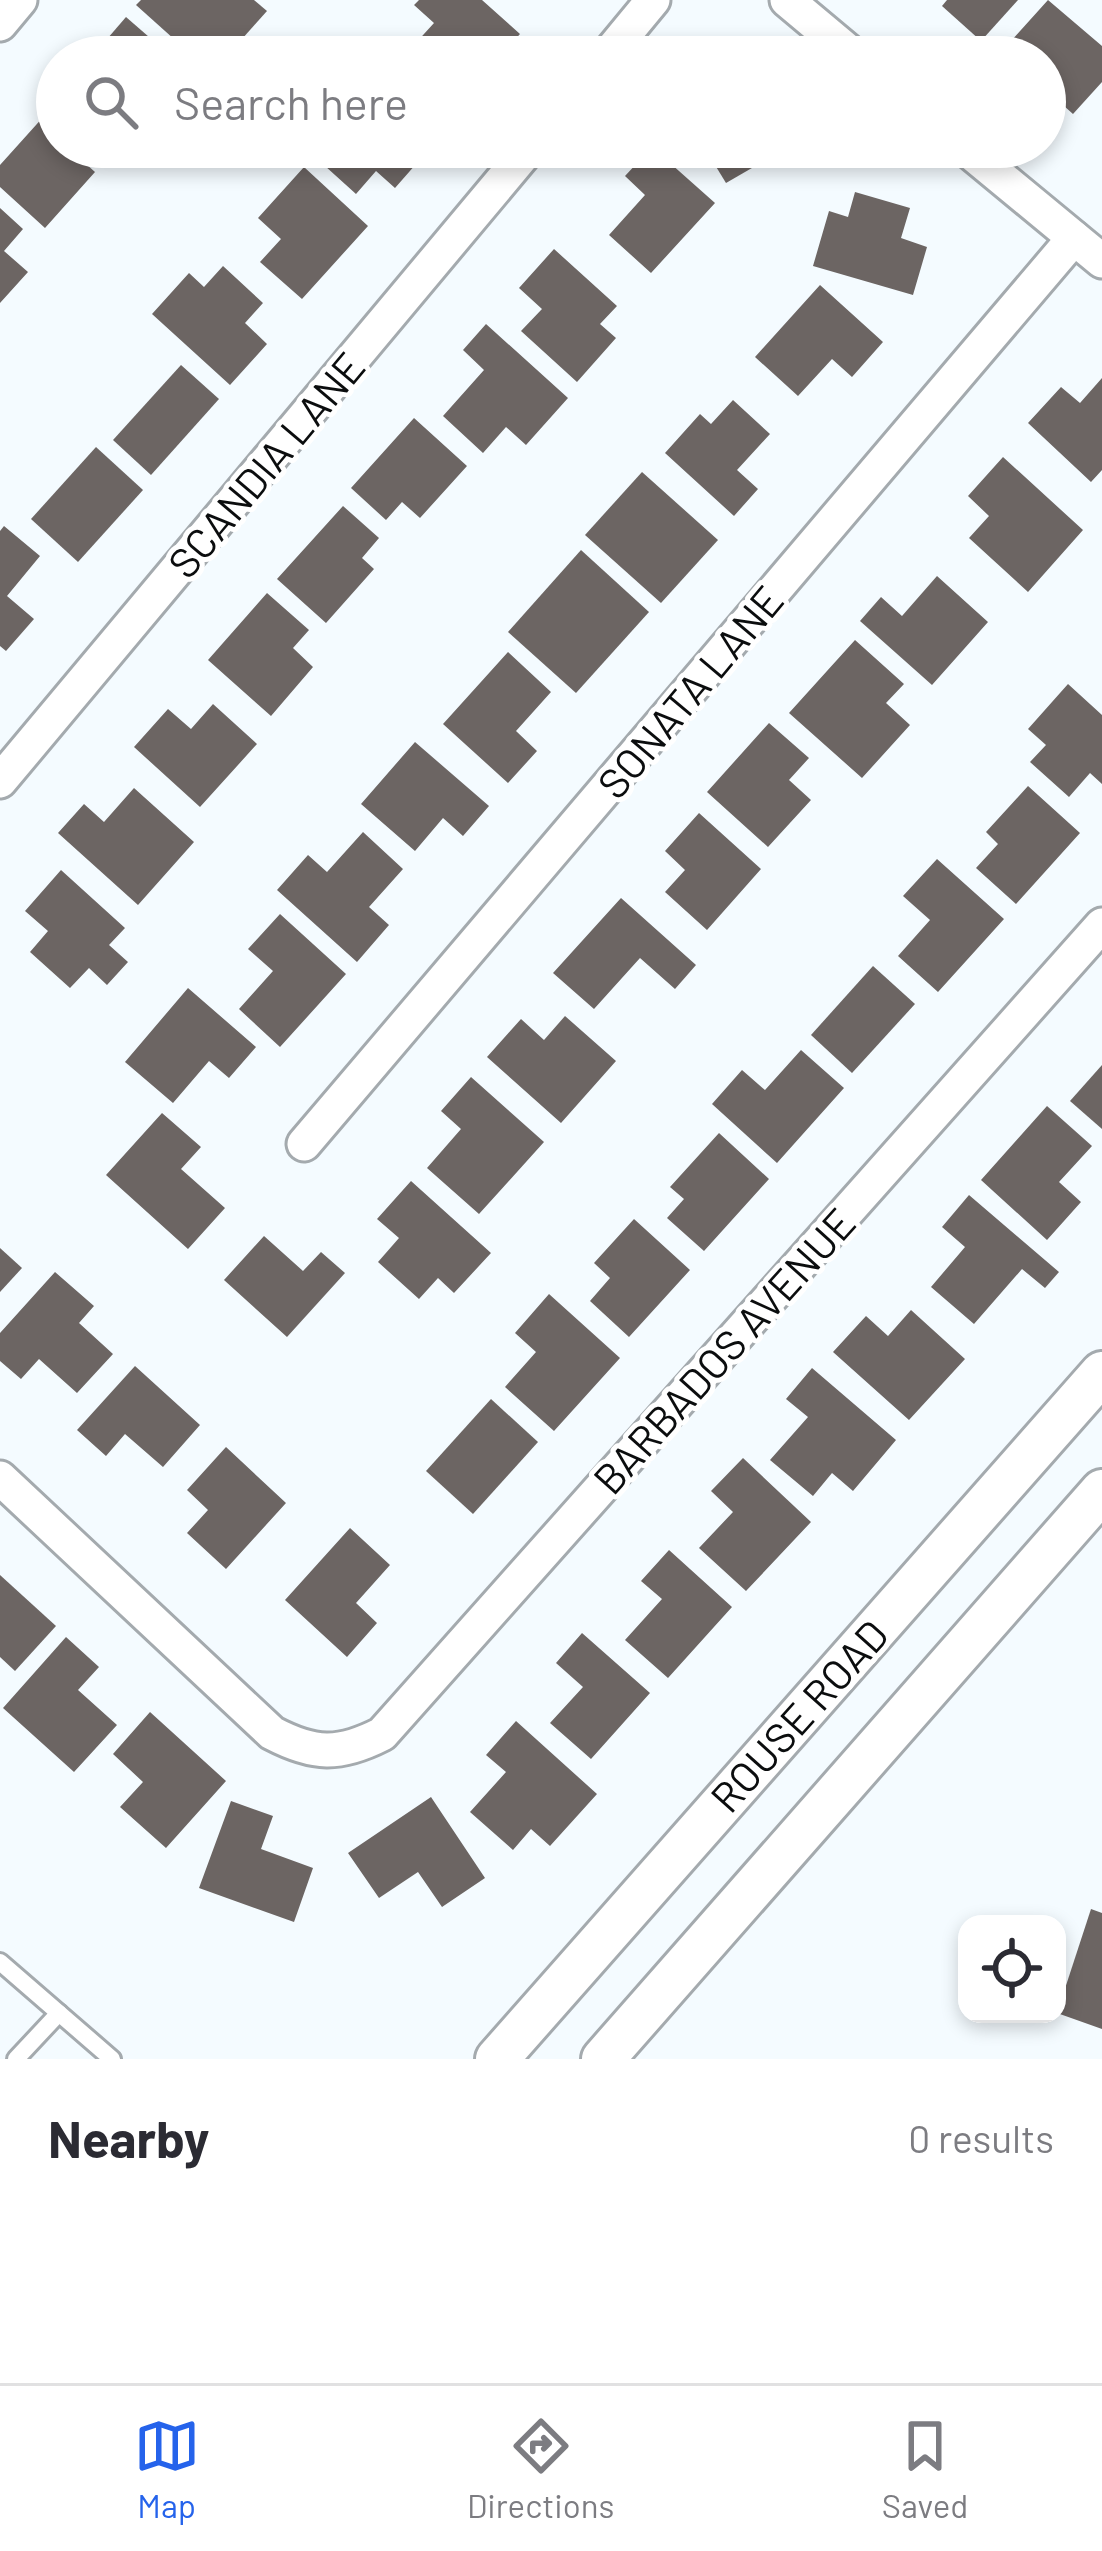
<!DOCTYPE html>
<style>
body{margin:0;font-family:Barlow,sans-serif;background:#f2f2f3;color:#2b2b33}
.controls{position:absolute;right:36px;bottom:36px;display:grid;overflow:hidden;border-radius:24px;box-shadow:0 6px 18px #0003}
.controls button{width:108px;height:108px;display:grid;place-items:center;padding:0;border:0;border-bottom:3px solid #e1e1e2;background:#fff;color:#2b2b33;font:60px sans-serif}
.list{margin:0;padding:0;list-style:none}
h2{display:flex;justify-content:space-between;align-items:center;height:156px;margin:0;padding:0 48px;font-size:51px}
h2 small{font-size:39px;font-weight:400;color:#7c7c81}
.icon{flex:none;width:66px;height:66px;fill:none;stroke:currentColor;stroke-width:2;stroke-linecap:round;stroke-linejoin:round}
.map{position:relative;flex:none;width:1102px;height:2059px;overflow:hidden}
.search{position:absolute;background:#fff;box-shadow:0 6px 18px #0003;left:36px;right:36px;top:36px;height:132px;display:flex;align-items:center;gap:30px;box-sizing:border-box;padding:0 42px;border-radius:66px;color:#7c7c81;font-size:45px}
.sheet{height:324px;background:#fff}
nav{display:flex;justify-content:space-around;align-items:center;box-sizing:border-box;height:168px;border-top:3px solid #e1e1e2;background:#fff;font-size:33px;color:#7c7c81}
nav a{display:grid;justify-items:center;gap:6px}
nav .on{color:#2563eb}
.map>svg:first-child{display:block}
.building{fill:#6c6563}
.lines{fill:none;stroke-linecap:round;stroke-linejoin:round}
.service-casing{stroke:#a4aaae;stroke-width:22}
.minor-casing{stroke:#a4aaae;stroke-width:39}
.tertiary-casing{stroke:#a4aaae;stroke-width:48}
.service{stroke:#fff;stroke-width:16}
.minor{stroke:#fff;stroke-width:33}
.tertiary{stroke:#fff;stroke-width:42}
.labels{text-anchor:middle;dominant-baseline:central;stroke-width:10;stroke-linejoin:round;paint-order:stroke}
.street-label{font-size:42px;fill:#0b0d0e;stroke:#fff}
</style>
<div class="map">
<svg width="1102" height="2059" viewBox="0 0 1102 2059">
<rect width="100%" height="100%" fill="#f4fbff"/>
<g class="building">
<polygon points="141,0 254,0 267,11 226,57 194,57 136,5"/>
<polygon points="419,0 482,0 520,34 499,57 403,57 434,23 414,5"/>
<polygon points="947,0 1018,0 981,41 942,6"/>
<polygon points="1048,0 1102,46 1102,82 1073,114 1045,89 1045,57 1009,57 1002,51"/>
<polygon points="126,17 172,57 100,57 95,53"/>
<polygon points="54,105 57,147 86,147 77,156 95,172 45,228 0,187 0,165"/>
<polygon points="304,147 431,147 395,188 376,171 356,194"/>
<polygon points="652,147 715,203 651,273 609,235 645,195 625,176"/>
<polygon points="704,147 788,147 726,183"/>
<polygon points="304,167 368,226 302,299 260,262 281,239 258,218"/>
<polygon points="855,192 910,208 901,238 927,247 913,295 813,266 829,211 848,217"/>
<polygon points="0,208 23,229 4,251 28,272 0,303"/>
<polygon points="554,249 617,306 600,324 616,338 577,382 521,331 542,309 519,288"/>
<polygon points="223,266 263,303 245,323 267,344 230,385 152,314 189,273 204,287"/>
<polygon points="820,285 883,342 852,377 832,359 798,396 755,357"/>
<polygon points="486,324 568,398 526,445 506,427 483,453 443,416 484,370 463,350"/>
<polygon points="181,365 219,399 151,475 113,440"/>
<polygon points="1102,378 1102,470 1091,482 1028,423 1061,387 1080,403"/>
<polygon points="733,400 770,434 737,470 758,489 734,516 665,453 700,414 711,424"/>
<polygon points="414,418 467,466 420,518 402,502 386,520 351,488"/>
<polygon points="96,447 143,490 78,562 31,519"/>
<polygon points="1003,457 1083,530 1028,592 969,538 989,516 968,496"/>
<polygon points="642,472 718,540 661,603 585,535"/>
<polygon points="343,506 379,538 362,558 374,569 326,623 277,579"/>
<polygon points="4,526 40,556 7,596 34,619 6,651 0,646 0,531"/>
<polygon points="581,550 649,612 576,693 508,632"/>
<polygon points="937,576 988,622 932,685 860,621 881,597 902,616"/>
<polygon points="267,593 309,630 293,648 313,667 271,716 208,660"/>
<polygon points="855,640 904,684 886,703 910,725 862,778 789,713"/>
<polygon points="508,652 551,692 516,731 537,751 508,783 443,724"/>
<polygon points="1068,684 1102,715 1102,784 1090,773 1069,797 1030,762 1046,745 1028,729"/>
<polygon points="213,704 257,744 200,807 134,747 168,709 191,729"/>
<polygon points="769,723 809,758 789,780 811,800 768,847 707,792"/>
<polygon points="415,742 489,806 463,836 443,818 415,851 361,804"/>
<polygon points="1028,786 1080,833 1016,904 976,868 998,844 986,832"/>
<polygon points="134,788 194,842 138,905 58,833 84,804 104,822"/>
<polygon points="699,813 761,869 707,930 665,892 685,870 665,851"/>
<polygon points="363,832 403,869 369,907 389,925 357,962 277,890 308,855 327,872"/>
<polygon points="937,859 1004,919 938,992 898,956 930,920 903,896"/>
<polygon points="61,870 125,928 109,945 128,962 107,985 89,968 70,988 30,952 48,931 25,911"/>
<polygon points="621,898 696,965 675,989 640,958 594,1009 553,973"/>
<polygon points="280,914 346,974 280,1047 239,1009 273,971 248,949"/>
<polygon points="873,966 915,1004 852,1073 811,1035"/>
<polygon points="188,988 256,1047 229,1078 209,1061 173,1103 125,1062"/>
<polygon points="565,1016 616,1061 561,1123 487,1057 521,1019 544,1040"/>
<polygon points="801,1050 844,1088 777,1163 712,1104 742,1070 765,1090"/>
<polygon points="1102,1065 1102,1129 1070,1101"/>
<polygon points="471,1077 544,1142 479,1214 427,1168 461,1129 441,1111"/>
<polygon points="1047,1106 1092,1146 1059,1182 1081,1202 1047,1240 981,1180"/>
<polygon points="162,1113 201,1147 181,1169 225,1208 188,1249 106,1175"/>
<polygon points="719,1133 769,1179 704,1251 667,1218 684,1199 670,1187"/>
<polygon points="411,1181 491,1253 454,1293 438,1278 419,1299 378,1262 399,1238 377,1219"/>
<polygon points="969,1195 1059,1272 1045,1288 1022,1269 974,1324 931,1287 965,1247 942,1227"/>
<polygon points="634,1219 690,1270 629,1337 590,1301 610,1278 594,1263"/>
<polygon points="264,1236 303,1271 321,1252 345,1273 287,1337 224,1280"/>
<polygon points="0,1248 22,1268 0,1292"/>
<polygon points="55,1272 94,1306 79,1323 113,1354 77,1393 39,1359 21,1379 0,1361 0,1333"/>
<polygon points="549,1294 620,1358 554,1431 505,1387 536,1352 515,1333"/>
<polygon points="911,1310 965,1359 909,1420 833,1352 866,1316 888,1336"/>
<polygon points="135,1366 200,1425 163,1467 125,1434 106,1456 77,1430"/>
<polygon points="812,1368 896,1440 853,1491 832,1473 813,1496 770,1460 808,1417 786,1399"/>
<polygon points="491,1399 538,1442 473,1514 426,1471"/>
<polygon points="226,1447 286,1503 226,1569 187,1533 208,1510 187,1490"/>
<polygon points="743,1458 811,1522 746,1591 699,1548 733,1512 711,1491"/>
<polygon points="350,1528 390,1565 356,1603 377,1623 347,1657 285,1600"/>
<polygon points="669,1550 732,1607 668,1678 625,1640 662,1599 641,1581"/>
<polygon points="0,1575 56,1626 15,1671 0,1657"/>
<polygon points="582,1633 650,1693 591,1759 550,1723 583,1687 556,1663"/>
<polygon points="66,1637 99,1667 78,1690 117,1725 74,1772 3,1708"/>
<polygon points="150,1712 226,1781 166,1848 120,1807 143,1782 113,1754"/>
<polygon points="516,1721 597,1794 550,1846 531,1829 513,1850 470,1812 506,1772 486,1755"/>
<polygon points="431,1797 485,1878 442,1907 418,1872 379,1898 348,1853"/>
<polygon points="231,1801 273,1816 261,1849 313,1868 294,1922 199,1888"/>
<polygon points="1091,1909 1102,1913 1102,2029 1057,2013"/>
</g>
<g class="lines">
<g class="service-casing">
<g id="service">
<polyline points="0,1962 112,2059"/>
<polyline points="16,2059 59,2013"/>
</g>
</g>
<g class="minor-casing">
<g id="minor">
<polyline points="787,0 855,57"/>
<polyline points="0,24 20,0"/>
<polyline points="606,57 653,0"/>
<polyline points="964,147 1102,261"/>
<polyline points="0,781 530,147"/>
<polyline points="304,1144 1074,238"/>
<path d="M 0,1478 L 272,1733 C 314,1755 339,1756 382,1734 L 1102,925"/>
</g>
</g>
<g class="tertiary-casing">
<g id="tertiary">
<polyline points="497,2059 1102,1373"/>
<polyline points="603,2059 1102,1491"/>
</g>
</g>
<use href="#service" class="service"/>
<use href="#minor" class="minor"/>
<use href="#tertiary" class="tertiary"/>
</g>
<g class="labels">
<g class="street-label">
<text transform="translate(265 464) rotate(-50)">SCANDIA LANE</text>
<text transform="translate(689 691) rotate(-50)">SONATA LANE</text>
<text transform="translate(723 1350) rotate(-48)">BARBADOS AVENUE</text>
<text transform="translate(798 1715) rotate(-48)">ROUSE ROAD</text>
</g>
</g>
</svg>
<div class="controls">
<button><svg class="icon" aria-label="locate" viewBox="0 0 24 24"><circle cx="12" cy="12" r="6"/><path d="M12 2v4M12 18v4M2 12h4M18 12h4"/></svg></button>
</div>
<div class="search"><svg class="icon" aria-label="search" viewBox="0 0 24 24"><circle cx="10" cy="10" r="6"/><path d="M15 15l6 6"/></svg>Search here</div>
</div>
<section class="sheet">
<h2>Nearby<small>0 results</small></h2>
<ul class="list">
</ul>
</section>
<nav>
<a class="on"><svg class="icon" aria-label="map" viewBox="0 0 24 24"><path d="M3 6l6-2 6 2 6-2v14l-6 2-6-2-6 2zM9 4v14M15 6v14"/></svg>Map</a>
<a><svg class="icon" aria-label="directions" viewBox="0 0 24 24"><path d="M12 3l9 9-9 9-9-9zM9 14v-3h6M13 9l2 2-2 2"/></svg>Directions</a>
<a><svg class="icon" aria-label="saved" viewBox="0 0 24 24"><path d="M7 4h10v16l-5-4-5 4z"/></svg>Saved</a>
</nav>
